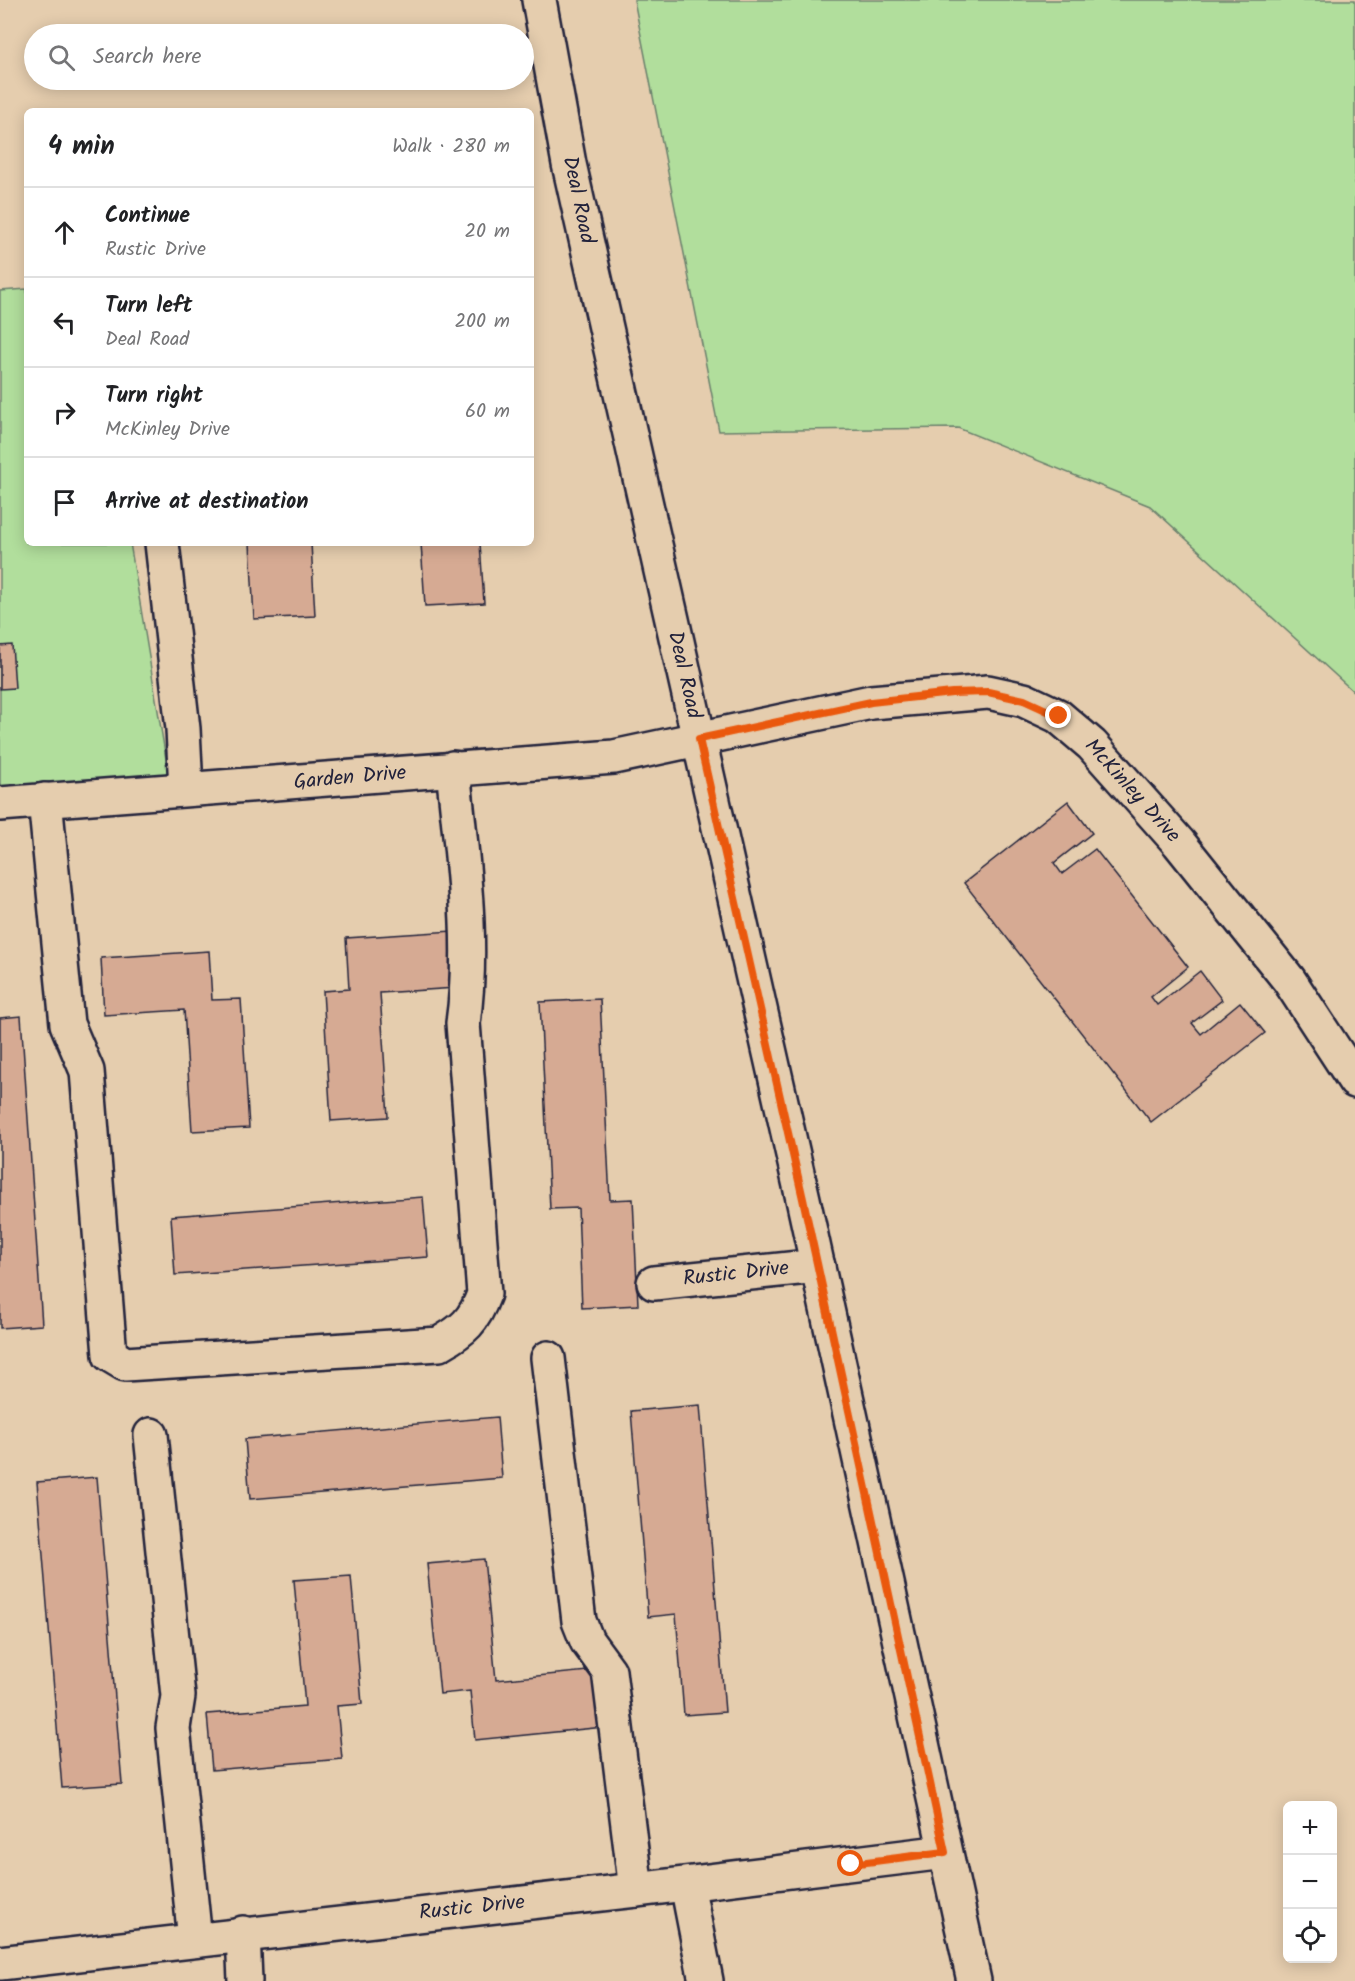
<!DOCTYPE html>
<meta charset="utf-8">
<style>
body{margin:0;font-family:Kalam,sans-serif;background:#f2f2f2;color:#202124}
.controls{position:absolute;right:18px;bottom:18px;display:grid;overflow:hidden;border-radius:9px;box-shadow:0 3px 15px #0003}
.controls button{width:54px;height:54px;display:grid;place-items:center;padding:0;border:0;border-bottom:2px solid #e0e0e0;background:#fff;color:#202124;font:30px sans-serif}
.stop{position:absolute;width:18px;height:18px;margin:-14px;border:4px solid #ea580c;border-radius:50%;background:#fff}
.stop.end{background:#ea580c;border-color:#fff;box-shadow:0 2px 6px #0008}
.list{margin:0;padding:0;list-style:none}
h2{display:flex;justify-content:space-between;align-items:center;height:78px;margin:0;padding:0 24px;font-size:26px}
h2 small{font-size:20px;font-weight:400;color:#757577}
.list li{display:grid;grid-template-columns:39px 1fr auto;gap:18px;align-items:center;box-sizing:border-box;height:90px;padding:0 24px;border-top:2px solid #e0e0e0}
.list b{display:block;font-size:22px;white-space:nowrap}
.list p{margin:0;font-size:20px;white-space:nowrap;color:#757577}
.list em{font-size:20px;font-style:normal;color:#757577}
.icon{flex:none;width:33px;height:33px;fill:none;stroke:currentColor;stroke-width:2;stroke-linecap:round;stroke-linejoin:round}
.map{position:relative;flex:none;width:1355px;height:1981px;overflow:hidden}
.search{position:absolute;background:#fff;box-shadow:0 3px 15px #0003;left:24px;top:24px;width:510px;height:66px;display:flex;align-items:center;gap:15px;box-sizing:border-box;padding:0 21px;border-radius:33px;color:#757577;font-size:22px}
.panel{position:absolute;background:#fff;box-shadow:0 3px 15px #0003;left:24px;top:108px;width:510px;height:438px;border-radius:9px}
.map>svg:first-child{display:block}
.green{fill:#b1de9c;stroke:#6a806c;stroke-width:1.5}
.building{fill:#d6aa93;stroke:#22223b;stroke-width:1.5}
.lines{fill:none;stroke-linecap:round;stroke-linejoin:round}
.minor-casing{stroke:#22223b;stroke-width:38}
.tertiary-casing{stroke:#22223b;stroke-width:38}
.minor{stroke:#e5cdae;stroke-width:33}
.tertiary{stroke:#e5cdae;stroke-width:33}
.route{stroke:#ea580c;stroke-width:8}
.labels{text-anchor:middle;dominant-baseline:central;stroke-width:5;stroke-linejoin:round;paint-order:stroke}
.street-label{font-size:21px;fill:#22223b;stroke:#e5cdae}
</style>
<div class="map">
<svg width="1355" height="1981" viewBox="0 0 1355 1981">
<rect width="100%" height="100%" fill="#e5cdae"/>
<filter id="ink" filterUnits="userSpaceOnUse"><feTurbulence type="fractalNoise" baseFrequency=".0167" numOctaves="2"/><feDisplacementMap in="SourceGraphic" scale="12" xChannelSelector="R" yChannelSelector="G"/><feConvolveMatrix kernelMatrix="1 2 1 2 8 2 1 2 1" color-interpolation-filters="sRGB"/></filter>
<g filter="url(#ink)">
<g class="green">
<polygon points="634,0 1355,0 1355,693 1150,506 958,428 719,431"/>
<polygon points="27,289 27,543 130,543 171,789 0,816 0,291"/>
</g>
<g class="building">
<polygon points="250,543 311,543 315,616 254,619"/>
<polygon points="421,543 480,543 484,603 425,606"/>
<polygon points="12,645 15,688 0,689 0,646"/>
<polygon points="1068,801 1092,833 1054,863 1062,874 1095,849 1188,967 1151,997 1157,1005 1200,971 1222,1000 1192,1023 1201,1034 1240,1002 1265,1033 1151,1122 964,883"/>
<polygon points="453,931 456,988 380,993 388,1117 331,1121 323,991 349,989 346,938"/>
<polygon points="209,951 212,1000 241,999 249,1128 192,1131 184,1010 104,1015 101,958"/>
<polygon points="600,999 610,1200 633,1199 638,1305 582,1308 578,1208 550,1209 540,1002"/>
<polygon points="21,1016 42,1325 0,1328 0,1018"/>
<polygon points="423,1197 428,1257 175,1275 171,1216"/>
<polygon points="700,1405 725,1712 684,1715 676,1614 648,1617 631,1411"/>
<polygon points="497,1417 502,1478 250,1499 245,1439"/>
<polygon points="97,1477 122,1784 62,1788 37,1482"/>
<polygon points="484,1559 496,1680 598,1670 604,1727 475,1740 470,1691 440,1694 427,1564"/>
<polygon points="351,1576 362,1704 337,1706 342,1759 212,1770 207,1714 305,1706 294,1580"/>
</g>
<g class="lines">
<g class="minor-casing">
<g id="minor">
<polyline points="162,543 183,729 186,789"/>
<path d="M 45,800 L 67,1024 L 87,1071 L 110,1355 L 125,1364 L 439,1344 C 464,1330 474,1321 484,1294 L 463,1023 C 475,939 461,853 453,768"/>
<polyline points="0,804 614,757 871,702 988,692 1024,700 1058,716 1092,745 1179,843 1289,980 1355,1081"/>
<polyline points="654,1283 818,1266"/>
<polyline points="548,1358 579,1621 587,1641 609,1671 636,1890"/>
<polyline points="151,1435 178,1696 173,1728 195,1940"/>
<polyline points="687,1884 706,1981"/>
<polyline points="243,1933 245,1981"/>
<polyline points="0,1963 636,1890 945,1852"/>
</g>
</g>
<g class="tertiary-casing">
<polyline id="tertiary" points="539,0 569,164 803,1199 974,1981"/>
</g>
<use href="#minor" class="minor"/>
<use href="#tertiary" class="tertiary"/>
</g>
</g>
<g class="lines" filter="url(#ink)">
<polyline class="route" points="851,1864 945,1852 803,1199 699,739 871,702 952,693 988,692 1024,700 1059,716"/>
</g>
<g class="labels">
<g class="street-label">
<text transform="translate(578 200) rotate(78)">Deal Road</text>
<text transform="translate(684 675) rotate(77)">Deal Road</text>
<text transform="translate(350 778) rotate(-5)">Garden Drive</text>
<text transform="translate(1132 791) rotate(48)">McKinley Drive</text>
<text transform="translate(736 1274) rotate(-6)">Rustic Drive</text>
<text transform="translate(472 1908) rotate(-6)">Rustic Drive</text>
</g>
</g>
</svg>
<div class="controls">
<button>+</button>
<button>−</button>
<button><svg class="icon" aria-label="locate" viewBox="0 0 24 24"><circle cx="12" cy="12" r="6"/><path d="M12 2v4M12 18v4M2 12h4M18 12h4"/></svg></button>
</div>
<div class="stop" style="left:851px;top:1864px"></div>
<div class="stop end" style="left:1059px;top:716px"></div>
<div class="search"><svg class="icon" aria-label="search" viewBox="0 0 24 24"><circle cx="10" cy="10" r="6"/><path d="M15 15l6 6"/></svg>Search here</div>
<section class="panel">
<h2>4 min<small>Walk · 280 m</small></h2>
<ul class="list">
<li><svg class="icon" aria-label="ahead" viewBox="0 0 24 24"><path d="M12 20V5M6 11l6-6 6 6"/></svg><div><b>Continue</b><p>Rustic Drive</p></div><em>20 m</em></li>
<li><svg class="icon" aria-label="left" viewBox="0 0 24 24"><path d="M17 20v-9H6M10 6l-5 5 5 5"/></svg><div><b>Turn left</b><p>Deal Road</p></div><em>200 m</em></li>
<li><svg class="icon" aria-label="right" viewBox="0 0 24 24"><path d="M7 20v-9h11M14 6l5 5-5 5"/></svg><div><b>Turn right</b><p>McKinley Drive</p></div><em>60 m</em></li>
<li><svg class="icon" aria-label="arrive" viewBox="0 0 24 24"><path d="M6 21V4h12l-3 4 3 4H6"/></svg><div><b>Arrive at destination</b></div></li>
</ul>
</section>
</div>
